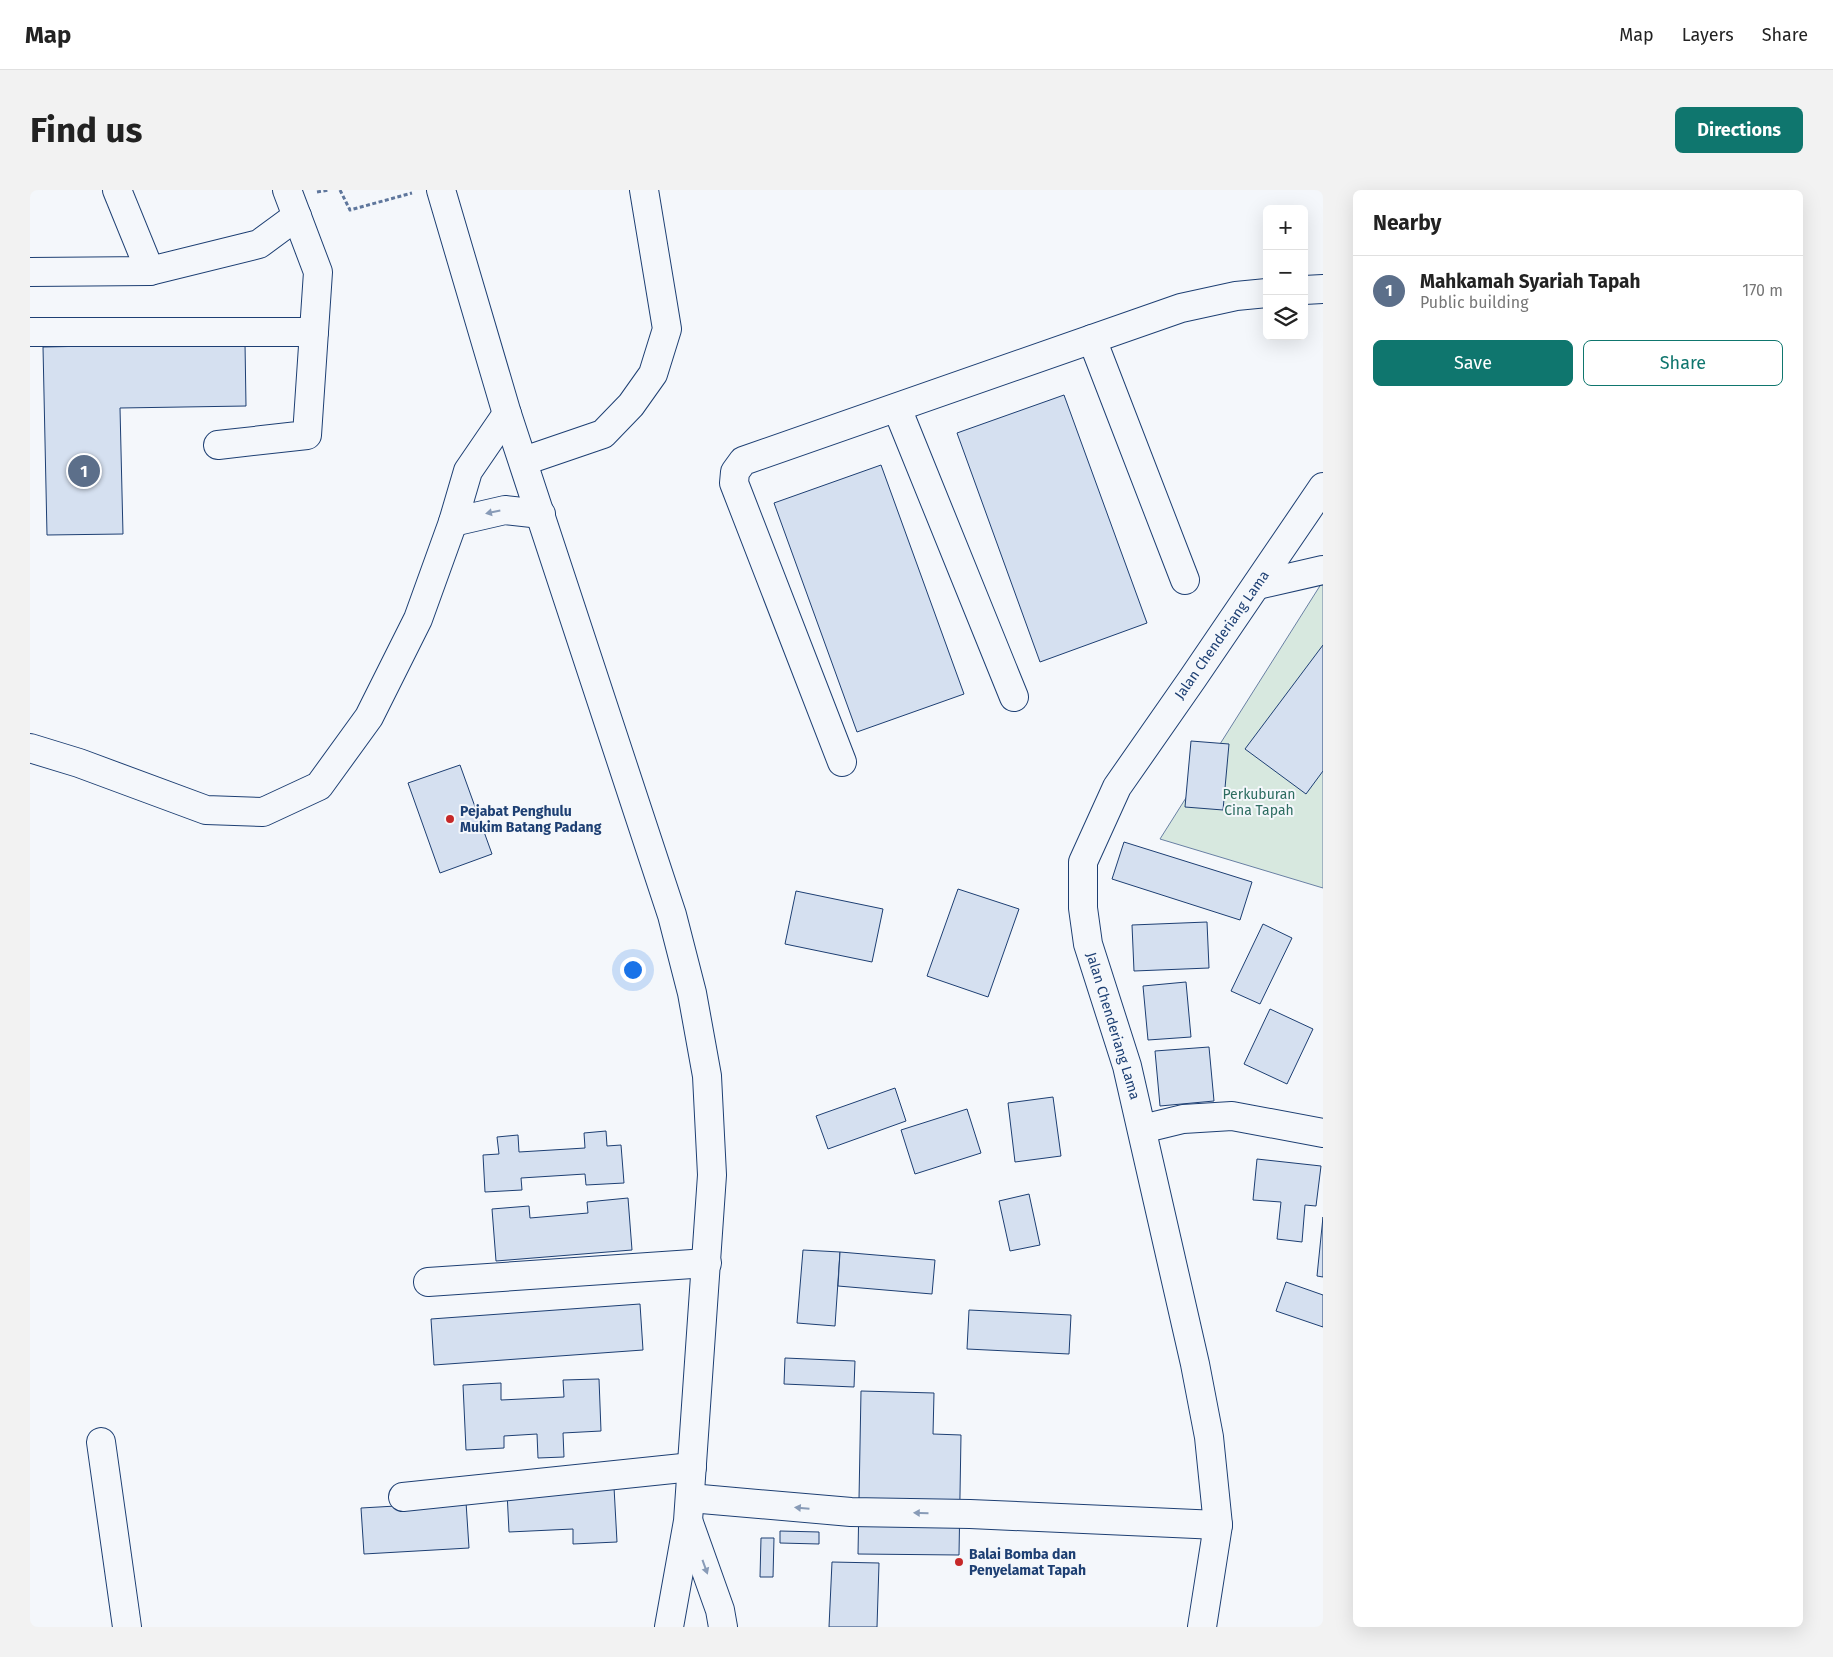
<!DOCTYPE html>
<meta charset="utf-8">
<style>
body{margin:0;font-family:"Fira Sans",sans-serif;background:#f2f2f2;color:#222}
.controls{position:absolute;right:15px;top:15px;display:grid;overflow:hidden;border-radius:8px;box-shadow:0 5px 20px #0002}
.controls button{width:45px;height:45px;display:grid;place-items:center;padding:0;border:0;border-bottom:1px solid #e0e0e0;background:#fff;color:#222;font:25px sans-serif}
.you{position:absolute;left:602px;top:779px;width:18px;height:18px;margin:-12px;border:4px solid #fff;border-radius:50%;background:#1a73e8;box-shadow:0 0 0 8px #1a73e833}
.badge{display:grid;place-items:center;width:32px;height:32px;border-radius:50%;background:#0f766e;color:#fff;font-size:16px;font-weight:700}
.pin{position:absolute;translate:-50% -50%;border:2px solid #fff;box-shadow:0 1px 5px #0006}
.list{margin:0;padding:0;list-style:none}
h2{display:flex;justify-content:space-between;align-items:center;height:65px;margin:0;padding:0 20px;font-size:21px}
h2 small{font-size:16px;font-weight:400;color:#767676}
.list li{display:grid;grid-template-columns:32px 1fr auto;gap:15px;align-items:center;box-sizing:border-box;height:70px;padding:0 20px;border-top:1px solid #e0e0e0}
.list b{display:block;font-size:19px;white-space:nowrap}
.list p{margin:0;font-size:16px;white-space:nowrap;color:#767676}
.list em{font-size:16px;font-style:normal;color:#767676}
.actions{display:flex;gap:10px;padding:15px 20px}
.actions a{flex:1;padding:11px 0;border:1px solid #0f766e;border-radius:8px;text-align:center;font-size:18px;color:#0f766e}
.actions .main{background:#0f766e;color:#fff}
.icon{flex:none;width:28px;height:28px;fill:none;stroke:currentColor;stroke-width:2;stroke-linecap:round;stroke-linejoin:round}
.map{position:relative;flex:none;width:1293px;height:1437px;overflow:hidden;border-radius:8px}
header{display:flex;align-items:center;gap:30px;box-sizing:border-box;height:70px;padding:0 25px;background:#fff;border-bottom:1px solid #e0e0e0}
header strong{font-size:24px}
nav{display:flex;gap:28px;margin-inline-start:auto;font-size:18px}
.intro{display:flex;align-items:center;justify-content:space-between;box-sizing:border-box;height:120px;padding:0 30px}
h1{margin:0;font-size:35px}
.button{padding:12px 22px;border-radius:8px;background:#0f766e;color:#fff;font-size:18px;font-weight:700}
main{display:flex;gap:30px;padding:0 30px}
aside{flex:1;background:#fff;border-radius:8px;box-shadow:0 5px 20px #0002}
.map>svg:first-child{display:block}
.green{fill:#d7e8df;stroke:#687fa3}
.building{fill:#d5e0f0;stroke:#1d3f73}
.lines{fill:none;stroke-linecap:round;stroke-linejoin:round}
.minor-casing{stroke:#1d3f73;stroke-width:30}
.major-casing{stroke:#1d3f73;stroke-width:30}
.highway-casing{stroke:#1d3f73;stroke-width:30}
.path{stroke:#5e769c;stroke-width:3;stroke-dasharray:4 2.5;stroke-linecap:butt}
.minor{stroke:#f4f7fb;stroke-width:28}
.major{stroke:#f4f7fb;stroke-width:28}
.highway{stroke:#f4f7fb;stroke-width:28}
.oneway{fill:#889bb7}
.poi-dot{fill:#c62828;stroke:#f4f7fb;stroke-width:2}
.labels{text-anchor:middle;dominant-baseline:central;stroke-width:4;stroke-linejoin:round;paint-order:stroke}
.street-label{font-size:14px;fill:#1d3f73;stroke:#f4f7fb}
.park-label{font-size:14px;fill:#2c6c60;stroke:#f4f7fb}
.poi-label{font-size:14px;font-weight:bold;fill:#1d3f73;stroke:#f4f7fb;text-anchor:start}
</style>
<header>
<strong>Map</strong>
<nav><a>Map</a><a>Layers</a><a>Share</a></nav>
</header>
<div class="intro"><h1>Find us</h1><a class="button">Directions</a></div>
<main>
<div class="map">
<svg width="1293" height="1437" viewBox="0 0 1293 1437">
<rect width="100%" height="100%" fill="#f4f7fb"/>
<polygon class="green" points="1293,391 1293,698 1130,649"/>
<g class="building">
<polygon points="215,153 216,216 90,218 93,344 17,345 13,157"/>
<polygon points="1034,205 1117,433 1010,472 927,243"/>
<polygon points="851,275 934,504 827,542 744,313"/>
<polygon points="1293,455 1293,581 1276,604 1215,559"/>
<polygon points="1161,551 1199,554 1193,620 1155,617"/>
<polygon points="430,575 462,664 410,683 378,593"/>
<polygon points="1094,652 1222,692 1210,730 1082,689"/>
<polygon points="928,699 989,719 958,807 897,786"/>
<polygon points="766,701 853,719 842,772 755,754"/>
<polygon points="1177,732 1179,778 1104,781 1102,735"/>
<polygon points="1233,734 1262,748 1230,814 1201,801"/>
<polygon points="1156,792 1161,847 1118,850 1113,796"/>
<polygon points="1240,819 1283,839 1257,894 1214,874"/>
<polygon points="1179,857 1184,911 1130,916 1125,861"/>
<polygon points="865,898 876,931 798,959 786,926"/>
<polygon points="1023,907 1031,966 985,972 978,913"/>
<polygon points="937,919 951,963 885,984 871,940"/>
<polygon points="576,941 577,956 591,955 594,993 556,995 555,984 491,988 492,1000 455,1002 453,965 469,964 467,947 488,945 489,962 555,958 554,943"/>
<polygon points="1227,969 1291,976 1286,1016 1275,1015 1272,1052 1247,1049 1251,1012 1223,1010"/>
<polygon points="999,1004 1010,1055 980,1061 969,1011"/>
<polygon points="598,1008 602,1060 466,1071 462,1019 499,1016 500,1028 558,1023 557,1012"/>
<polygon points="1293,1027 1293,1087 1287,1086"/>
<polygon points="773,1060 810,1062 805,1136 767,1133"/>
<polygon points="810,1062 905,1070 902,1104 808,1096"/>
<polygon points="1256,1092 1293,1105 1293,1137 1246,1121"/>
<polygon points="610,1114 613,1160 404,1175 401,1129"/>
<polygon points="939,1120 1041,1125 1039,1164 937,1159"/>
<polygon points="755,1168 825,1171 824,1197 754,1194"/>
<polygon points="569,1189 571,1241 533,1243 534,1267 508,1268 507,1244 474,1246 474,1258 436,1260 433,1195 471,1193 471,1210 534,1207 533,1190"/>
<polygon points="831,1201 904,1203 903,1244 931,1245 929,1365 828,1364"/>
<polygon points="584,1297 587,1352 543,1354 543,1339 479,1342 477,1302"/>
<polygon points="436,1312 439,1358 334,1364 331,1318"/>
<polygon points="750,1341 789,1342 789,1354 750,1353"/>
<polygon points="731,1348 744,1348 743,1387 730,1387"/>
<polygon points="802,1372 849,1373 847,1437 799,1437"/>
</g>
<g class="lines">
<g class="minor-casing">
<g id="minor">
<polyline points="87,0 120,81"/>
<polyline points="0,82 120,81 229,54 267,26"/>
<polyline points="1274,100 1293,99"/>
<polyline points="0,142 284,142"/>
<polyline points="1062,149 1155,390"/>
<polyline points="867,218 984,507"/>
<polyline points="477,224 438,281 423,332 475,320 511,324"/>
<polyline points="188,255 277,245 288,82 257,0"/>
<polyline points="494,271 573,244 601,215 623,184 637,139 614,0"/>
<polyline points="1227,395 1293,380"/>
<polyline points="0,558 49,573 176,620 233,622 289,596 339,527 388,429 423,332"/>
<polyline points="812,572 704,293 705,282 713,271 1151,118 1206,106 1237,103"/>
<polyline points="1112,939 1153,929 1202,926 1293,943"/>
<polyline points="398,1092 677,1073"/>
<polyline points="71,1252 97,1437"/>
<polyline points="373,1307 662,1277"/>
<polyline points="660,1308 821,1322 940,1324 1188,1335"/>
</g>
</g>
<g class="major-casing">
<polyline id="major" points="1172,1437 1188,1335 1179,1247 1165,1174 1097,876 1058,754 1053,718 1053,672 1087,597 1163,488 1293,297"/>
</g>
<g class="highway-casing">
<g id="highway">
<polyline points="411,0 477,224 642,725 662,803 677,886 682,985 658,1331 639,1437"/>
<polyline points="659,1333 690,1420 693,1437"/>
</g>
</g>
<g class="path">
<polyline points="310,0 320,20 382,3"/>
<polyline points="287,2 299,0"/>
</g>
<use href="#minor" class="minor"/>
<use href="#major" class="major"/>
<use href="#highway" class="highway"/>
</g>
<defs><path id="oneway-solid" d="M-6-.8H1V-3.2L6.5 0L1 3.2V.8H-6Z" transform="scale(1.25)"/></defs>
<g class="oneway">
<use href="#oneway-solid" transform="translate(463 322) rotate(168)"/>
<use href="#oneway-solid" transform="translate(772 1318) rotate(-175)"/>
<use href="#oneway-solid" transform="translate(891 1323) rotate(-179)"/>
<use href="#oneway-solid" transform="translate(675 1377) rotate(70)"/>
</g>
<g class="poi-dot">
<circle cx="420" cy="629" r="5"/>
<circle cx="929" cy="1372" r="5"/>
</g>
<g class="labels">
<g class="street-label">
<text transform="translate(1192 445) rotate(-55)">Jalan Chenderiang Lama</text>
<text transform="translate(1083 836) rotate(73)">Jalan Chenderiang Lama</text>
</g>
<g class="park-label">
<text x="1229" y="604">Perkuburan<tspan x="1229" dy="16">Cina Tapah</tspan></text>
</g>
<g class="poi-label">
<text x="430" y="621">Pejabat Penghulu<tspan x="430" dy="16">Mukim Batang Padang</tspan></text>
<text x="939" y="1364">Balai Bomba dan<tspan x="939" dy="16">Penyelamat Tapah</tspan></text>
</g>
</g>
</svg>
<div class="controls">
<button>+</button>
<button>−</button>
<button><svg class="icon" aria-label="layers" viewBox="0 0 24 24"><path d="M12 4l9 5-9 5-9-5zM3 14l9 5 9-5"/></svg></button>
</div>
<div class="you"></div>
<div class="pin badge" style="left:54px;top:281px;background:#5c6f8a">1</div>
</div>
<aside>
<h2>Nearby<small></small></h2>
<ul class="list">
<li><span class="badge" style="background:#5c6f8a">1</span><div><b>Mahkamah Syariah Tapah</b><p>Public building</p></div><em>170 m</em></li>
</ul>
<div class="actions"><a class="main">Save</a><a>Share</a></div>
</aside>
</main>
